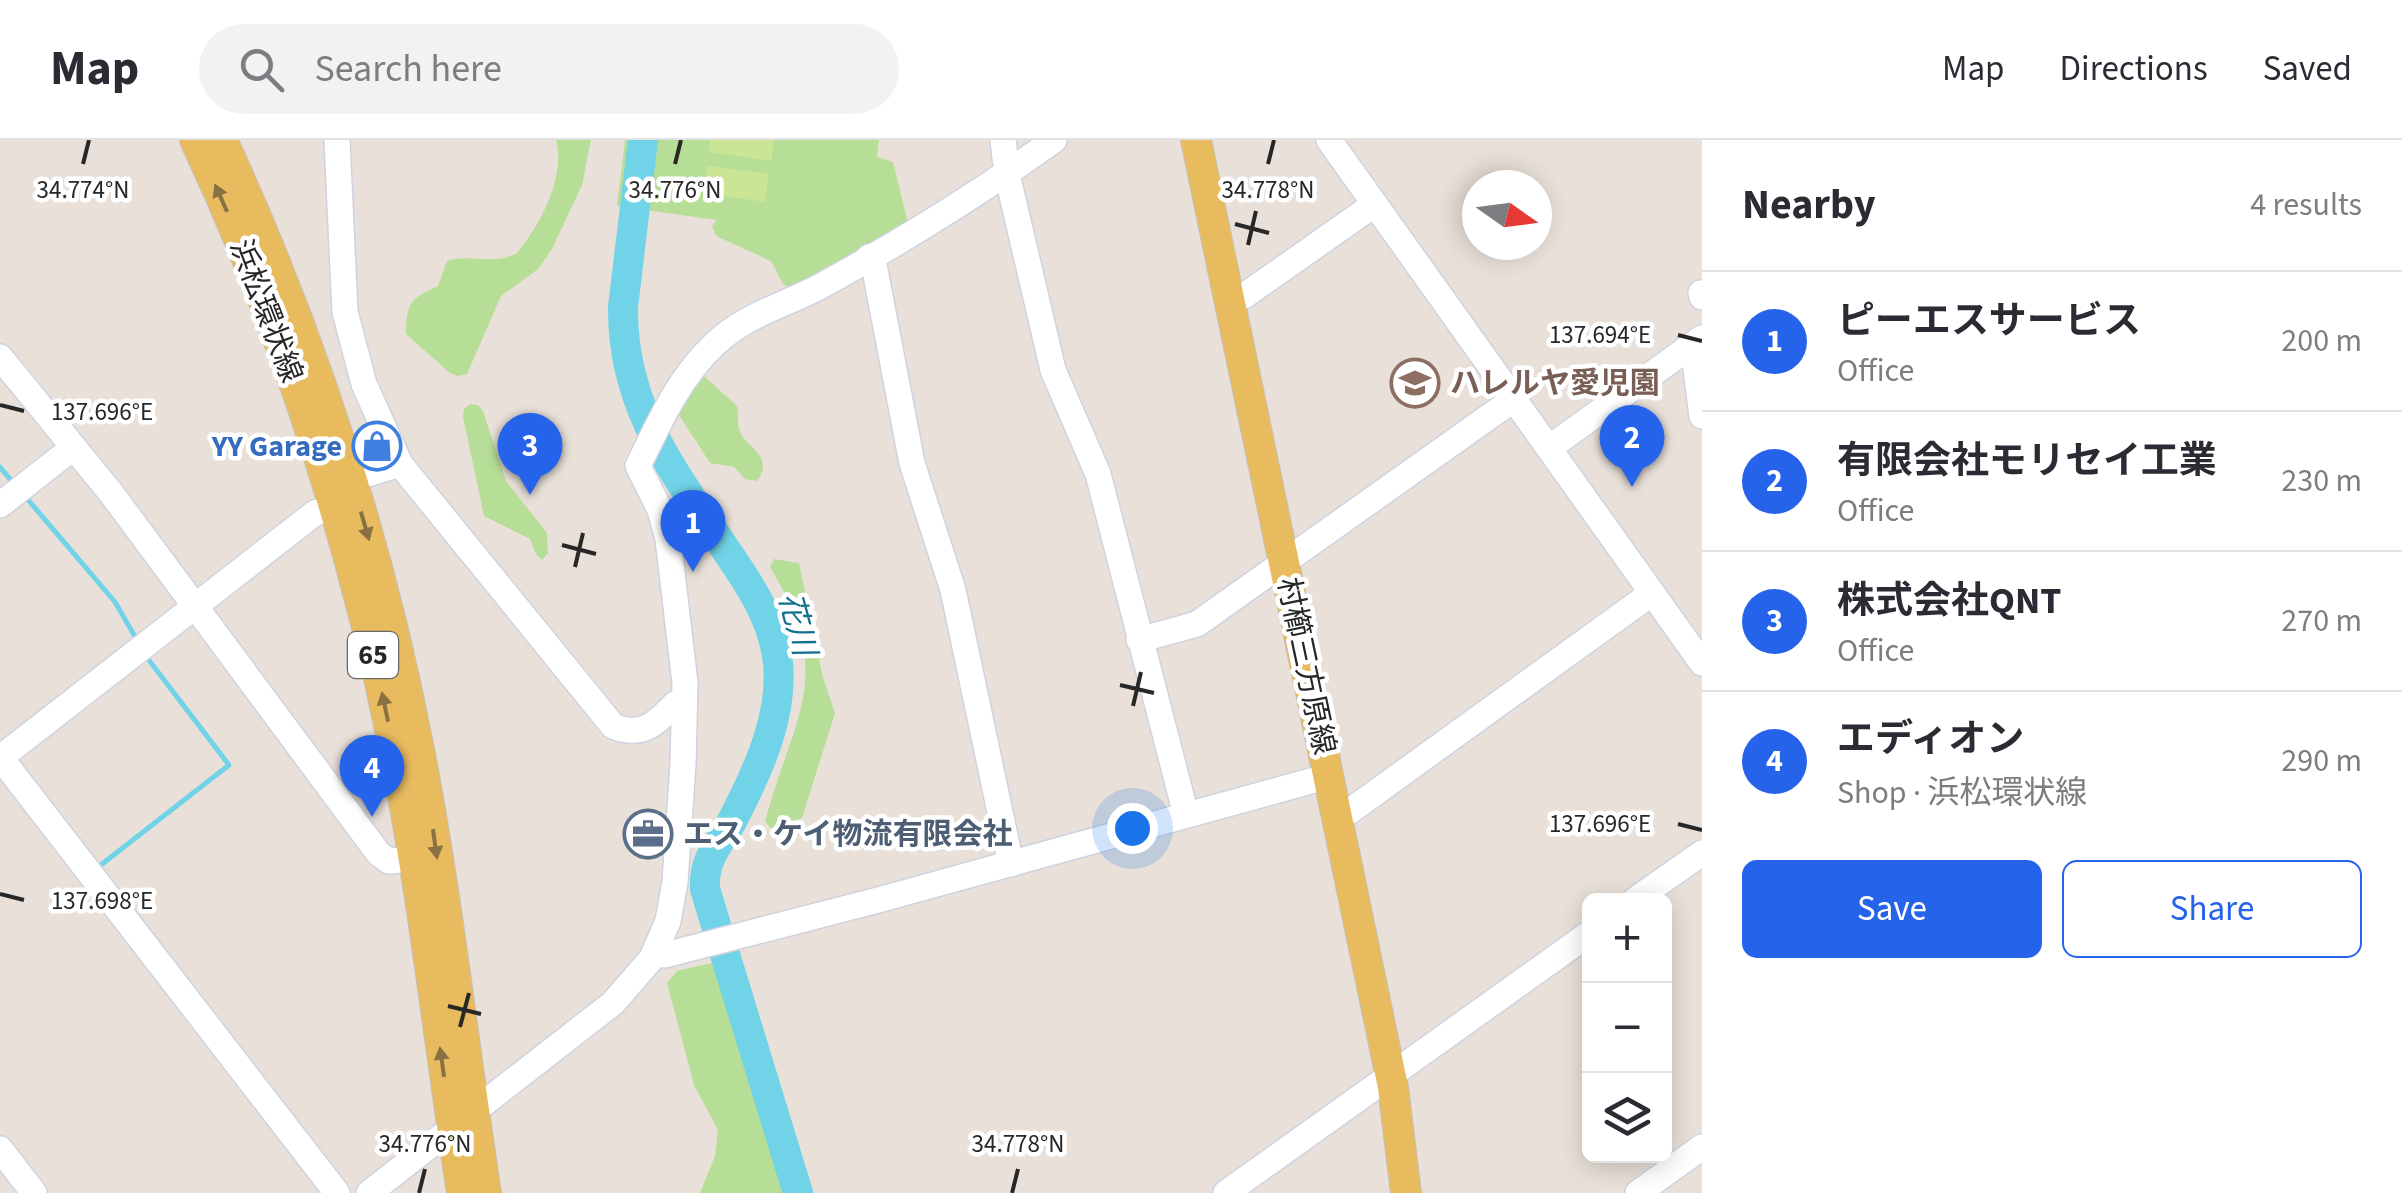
<!DOCTYPE html>
<meta charset="utf-8">
<style>
body{margin:0;font-family:"Source Sans 3","Noto Sans JP",sans-serif;background:#f2f2f3;color:#2b2b33}
.controls{position:absolute;right:30px;bottom:30px;display:grid;overflow:hidden;border-radius:15px;box-shadow:0 5px 25px #0003}
.controls button{width:90px;height:90px;display:grid;place-items:center;padding:0;border:0;border-bottom:2px solid #e1e1e2;background:#fff;color:#2b2b33;font:50px sans-serif}
.compass{position:absolute;left:1462px;top:30px;width:90px;height:90px;border-radius:50%;background:#fff;box-shadow:0 5px 25px #0003;rotate:104deg}
.you{position:absolute;left:1132px;top:688px;width:35px;height:35px;margin:-25px;border:8px solid #fff;border-radius:50%;background:#1a73e8;box-shadow:0 0 0 15px #1a73e833}
.badge{display:grid;place-items:center;width:65px;height:65px;border-radius:50%;background:#2563eb;color:#fff;font-size:32px;font-weight:700}
.pin{position:absolute;translate:-50% -82px;filter:drop-shadow(0 2px 5px #0008)}
.pin::after{content:'';position:absolute;top:52px;width:35px;height:30px;background:inherit;clip-path:polygon(0 0,100% 0,50% 100%)}
.list{margin:0;padding:0;list-style:none}
h2{display:flex;justify-content:space-between;align-items:center;height:130px;margin:0;padding:0 40px;font-size:42px}
h2 small{font-size:32px;font-weight:400;color:#7c7c81}
.list li{display:grid;grid-template-columns:65px 1fr auto;gap:30px;align-items:center;box-sizing:border-box;height:140px;padding:0 40px;border-top:2px solid #e1e1e2}
.list b{display:block;font-size:38px;white-space:nowrap}
.list p{margin:0;font-size:32px;white-space:nowrap;color:#7c7c81}
.list em{font-size:32px;font-style:normal;color:#7c7c81}
.actions{display:flex;gap:20px;padding:30px 40px}
.actions a{flex:1;padding:22px 0;border:2px solid #2563eb;border-radius:15px;text-align:center;font-size:35px;color:#2563eb}
.actions .main{background:#2563eb;color:#fff}
.icon{flex:none;width:55px;height:55px;fill:none;stroke:currentColor;stroke-width:2;stroke-linecap:round;stroke-linejoin:round}
.map{position:relative;flex:none;width:1702px;height:1053px;overflow:hidden}
header{display:flex;align-items:center;gap:60px;box-sizing:border-box;height:140px;padding:0 50px;background:#fff;border-bottom:2px solid #e1e1e2}
header strong{font-size:48px}
nav{display:flex;gap:55px;margin-inline-start:auto;font-size:35px}
.search{width:700px;height:90px;background:#f2f2f3;display:flex;align-items:center;gap:25px;box-sizing:border-box;padding:0 35px;border-radius:55px;color:#7c7c81;font-size:38px}
main{display:flex}
aside{flex:1;background:#fff}
.map>svg:first-child{display:block}
.green{fill:#b6de97}
.pitch{fill:#cae593}
.lines{fill:none;stroke-linecap:round;stroke-linejoin:round}
.stream{stroke:#70d3e7;stroke-width:5}
.river{stroke:#70d3e7;stroke-width:30}
.minor-casing{stroke:#ced3e0;stroke-width:28}
.major-casing{stroke:#c3c3c3;stroke-width:32}
.minor{stroke:#fff;stroke-width:25}
.major{stroke:#e9bb5f;stroke-width:30}
.oneway{fill:#887143}
.ticks{fill:none;stroke:#272727;stroke-width:4}
.labels{text-anchor:middle;dominant-baseline:central;stroke-width:9;stroke-linejoin:round;paint-order:stroke}
.shield{fill:#fff;stroke:#686868;stroke-width:2.5}
.shield-label{font-size:28px;font-weight:bold;fill:#272727}
.street-label{font-size:30px;fill:#272727;stroke:#fff}
.education-label{font-size:30px;font-weight:bold;fill:#785e54;stroke:#fff;text-anchor:start}
.shop-label{font-size:30px;font-weight:bold;fill:#366cbe;stroke:#fff;text-anchor:end}
.service-label{font-size:30px;font-weight:bold;fill:#4e5e75;stroke:#fff;text-anchor:start}
.water-label{font-size:32px;font-style:italic;fill:#13718f;stroke:#fff}
.ticks-label{font-size:25px;text-anchor:middle;fill:#272727;stroke:#fff;stroke-width:9;stroke-linejoin:round;paint-order:stroke}
</style>
<header>
<strong>Map</strong>
<div class="search"><svg class="icon" aria-label="search" viewBox="0 0 24 24"><circle cx="10" cy="10" r="6"/><path d="M15 15l6 6"/></svg>Search here</div>
<nav><a>Map</a><a>Directions</a><a>Saved</a></nav>
</header>
<main>
<div class="map">
<svg width="1702" height="1053" viewBox="0 0 1702 1053">
<rect width="100%" height="100%" fill="#e9e1d9"/>
<g class="green">
<path d="M 556,0 L 591,0 L 582,45 L 552,109 L 538,129 L 501,156 L 467,234 L 458,236 L 450,233 L 406,194 C 407,160 411,159 438,146 L 447,121 C 470,113 494,126 517,113 C 540,85 566,37 556,0 Z"/>
<polygon points="625,0 879,0 877,17 893,22 907,79 904,85 791,149 783,144 771,121 716,96 712,86 717,80 617,66"/>
<path d="M 703,235 L 737,266 C 739,274 737,285 740,292 C 747,308 775,316 757,341 L 745,339 L 734,327 L 710,323 L 679,275 L 678,271 Z"/>
<polygon points="470,264 478,265 483,271 506,341 547,393 548,413 542,420 536,414 530,399 484,376 463,277 464,269"/>
<path d="M 774,419 L 799,423 L 823,538 L 835,573 L 802,678 L 771,688 L 765,682 C 794,573 837,538 770,427 Z"/>
<polygon points="712,823 721,832 788,1053 700,1053 715,1016 718,990 694,945 667,843 677,831"/>
</g>
<g class="pitch">
<polygon points="710,0 774,0 771,21 709,12"/>
<polygon points="707,26 769,34 765,62 703,53"/>
</g>
<g class="lines">
<g class="stream">
<polyline points="0,327 14,344"/>
<polyline points="24,355 115,462 137,500"/>
<polyline points="97,728 229,625 145,515"/>
</g>
<path class="river" d="M 643,0 L 623,167 C 622,265 671,328 724,407 C 747,441 770,473 777,515 C 786,572 758,631 732,681 C 719,705 703,719 705,749 L 798,1053"/>
<g class="minor-casing">
<g id="minor">
<path d="M 337,0 L 345,172 L 364,244 L 400,324 L 613,586 C 641,598 656,584 675,564 L 684,565"/>
<polyline points="1003,0 1007,34 1053,230 1098,334 1186,675"/>
<polyline points="1329,0 1702,523"/>
<polyline points="869,117 874,125 912,323 953,450 1011,724"/>
<polyline points="1701,153 1702,157"/>
<polyline points="1229,159 1244,156 1375,64"/>
<polyline points="1686,209 1695,222 1702,276"/>
<polyline points="0,217 111,353 379,714 389,721 412,719"/>
<polyline points="1549,308 1702,198"/>
<polyline points="351,339 400,324"/>
<polyline points="0,365 74,307"/>
<polyline points="1139,500 1197,484 1514,259"/>
<polyline points="0,617 337,1053"/>
<polyline points="0,618 315,373 334,367"/>
<polyline points="1337,674 1350,671 1652,453"/>
<polyline points="1635,760 1702,713"/>
<polyline points="656,810 665,815 882,759 1329,636"/>
<polyline points="0,1009 34,1053"/>
<path d="M 369,1053 L 613,863 L 652,818 L 668,781 L 675,742 L 683,624 L 685,543 L 668,399 L 660,370 L 638,326 C 659,283 679,237 715,204 C 745,175 785,165 821,146 C 901,102 980,53 1054,0"/>
<polyline points="1226,1053 1590,793"/>
<polyline points="1638,1053 1702,1007"/>
</g>
</g>
<g class="major-casing">
<g id="major">
<path d="M 195,0 C 285,192 351,396 393,604 C 423,752 439,903 462,1053"/>
<path d="M 222,0 C 311,192 377,396 418,604 C 447,752 463,903 486,1053"/>
<polyline points="1196,0 1393,947 1406,1053"/>
</g>
</g>
<use href="#minor" class="minor"/>
<use href="#major" class="major"/>
</g>
<defs><path id="oneway-solid" d="M-6-.8H1V-3.2L6.5 0L1 3.2V.8H-6Z" transform="scale(2.5)"/></defs>
<g class="oneway">
<use href="#oneway-solid" transform="translate(221 58) rotate(-114)"/>
<use href="#oneway-solid" transform="translate(365 386) rotate(74)"/>
<use href="#oneway-solid" transform="translate(385 567) rotate(-102)"/>
<use href="#oneway-solid" transform="translate(435 704) rotate(82)"/>
<use href="#oneway-solid" transform="translate(442 922) rotate(-98)"/>
</g>
<path class="ticks" d="M 83,24 L 89,0M 675,24 L 681,0M 1268,24 L 1274,0M 1235,84 L 1269,93M 1248,105 L 1256,71M 1678,195 L 1702,201M 0,265 L 24,271M 562,405 L 596,414M 575,427 L 583,393M 1120,545 L 1154,553M 1133,566 L 1141,532M 1678,684 L 1702,690M 0,754 L 24,760M 448,866 L 481,874M 460,887 L 469,853M 419,1053 L 425,1029M 1012,1053 L 1018,1029"/>
<defs>
<g id="school-ring" transform="scale(2.5)"><circle r="9.5" fill="#fff" stroke="#8d6e63" stroke-width="1.5"/><path d="M0-5L7-2L0 1L-7-2ZM-4 1L0 2.5L4 1V4Q0 6-4 4Z" fill="#8d6e63"/></g>
<g id="shop-ring" transform="scale(2.5)"><circle r="9.5" fill="#fff" stroke="#3f7fe0" stroke-width="1.5"/><path d="M-5-2.5h2.3a2.7 3.5 0 0 1 5.4 0H5L5.5 6h-11ZM-1.5-2.5h3a1.5 2.3 0 0 0-3 0Z" fill="#3f7fe0"/></g>
<g id="office-ring" transform="scale(2.5)"><circle r="9.5" fill="#fff" stroke="#5c6f8a" stroke-width="1.5"/><path d="M-6-3h4V-5.5h4V-3h4V5H-6ZM-1-4.5V-3h2v-1.5ZM-6 0V1H6V0Z" fill="#5c6f8a"/></g>
</defs>
<g fill-rule="evenodd">
<use href="#school-ring" x="1415" y="243"/>
<use href="#shop-ring" x="377" y="306"/>
<use href="#office-ring" x="648" y="694"/>
</g>
<g class="labels">
<rect class="shield" x="348" y="492" width="50" height="46" rx="8"/>
<g class="shield-label">
<text x="373" y="515">65</text>
</g>
<g class="street-label">
<text transform="translate(266 171) rotate(69)">浜松環状線</text>
<text transform="translate(1306 526) rotate(78)">村櫛三方原線</text>
</g>
<g class="education-label">
<text x="1450" y="243">ハレルヤ愛児園</text>
</g>
<g class="shop-label">
<text x="342" y="306">YY Garage</text>
</g>
<g class="service-label">
<text x="683" y="694">エス・ケイ物流有限会社</text>
</g>
<g class="water-label">
<text transform="translate(797 484) rotate(75)">花川</text>
</g>
</g>
<g class="ticks-label">
<text x="83" y="58">34.774°N</text>
<text x="675" y="58">34.776°N</text>
<text x="1268" y="58">34.778°N</text>
<text x="1600" y="203">137.694°E</text>
<text x="102" y="280">137.696°E</text>
<text x="1600" y="692">137.696°E</text>
<text x="102" y="769">137.698°E</text>
<text x="425" y="1012">34.776°N</text>
<text x="1018" y="1012">34.778°N</text>
</g>
</svg>
<div class="controls">
<button>+</button>
<button>−</button>
<button><svg class="icon" aria-label="layers" viewBox="0 0 24 24"><path d="M12 4l9 5-9 5-9-5zM3 14l9 5 9-5"/></svg></button>
</div>
<svg class="compass" viewBox="-18 -18 36 36"><path d="M0-13l5 13h-10z" fill="#e53935"/><path d="M0 13l5-13h-10z" fill="#7c7c81"/></svg>
<div class="you"></div>
<div class="pin badge" style="left:693px;top:432px">1</div>
<div class="pin badge" style="left:1632px;top:347px">2</div>
<div class="pin badge" style="left:530px;top:355px">3</div>
<div class="pin badge" style="left:372px;top:677px">4</div>
</div>
<aside>
<h2>Nearby<small>4 results</small></h2>
<ul class="list">
<li><span class="badge">1</span><div><b>ピーエスサービス</b><p>Office</p></div><em>200 m</em></li>
<li><span class="badge">2</span><div><b>有限会社モリセイ工業</b><p>Office</p></div><em>230 m</em></li>
<li><span class="badge">3</span><div><b>株式会社QNT</b><p>Office</p></div><em>270 m</em></li>
<li><span class="badge">4</span><div><b>エディオン</b><p>Shop · 浜松環状線</p></div><em>290 m</em></li>
</ul>
<div class="actions"><a class="main">Save</a><a>Share</a></div>
</aside>
</main>
